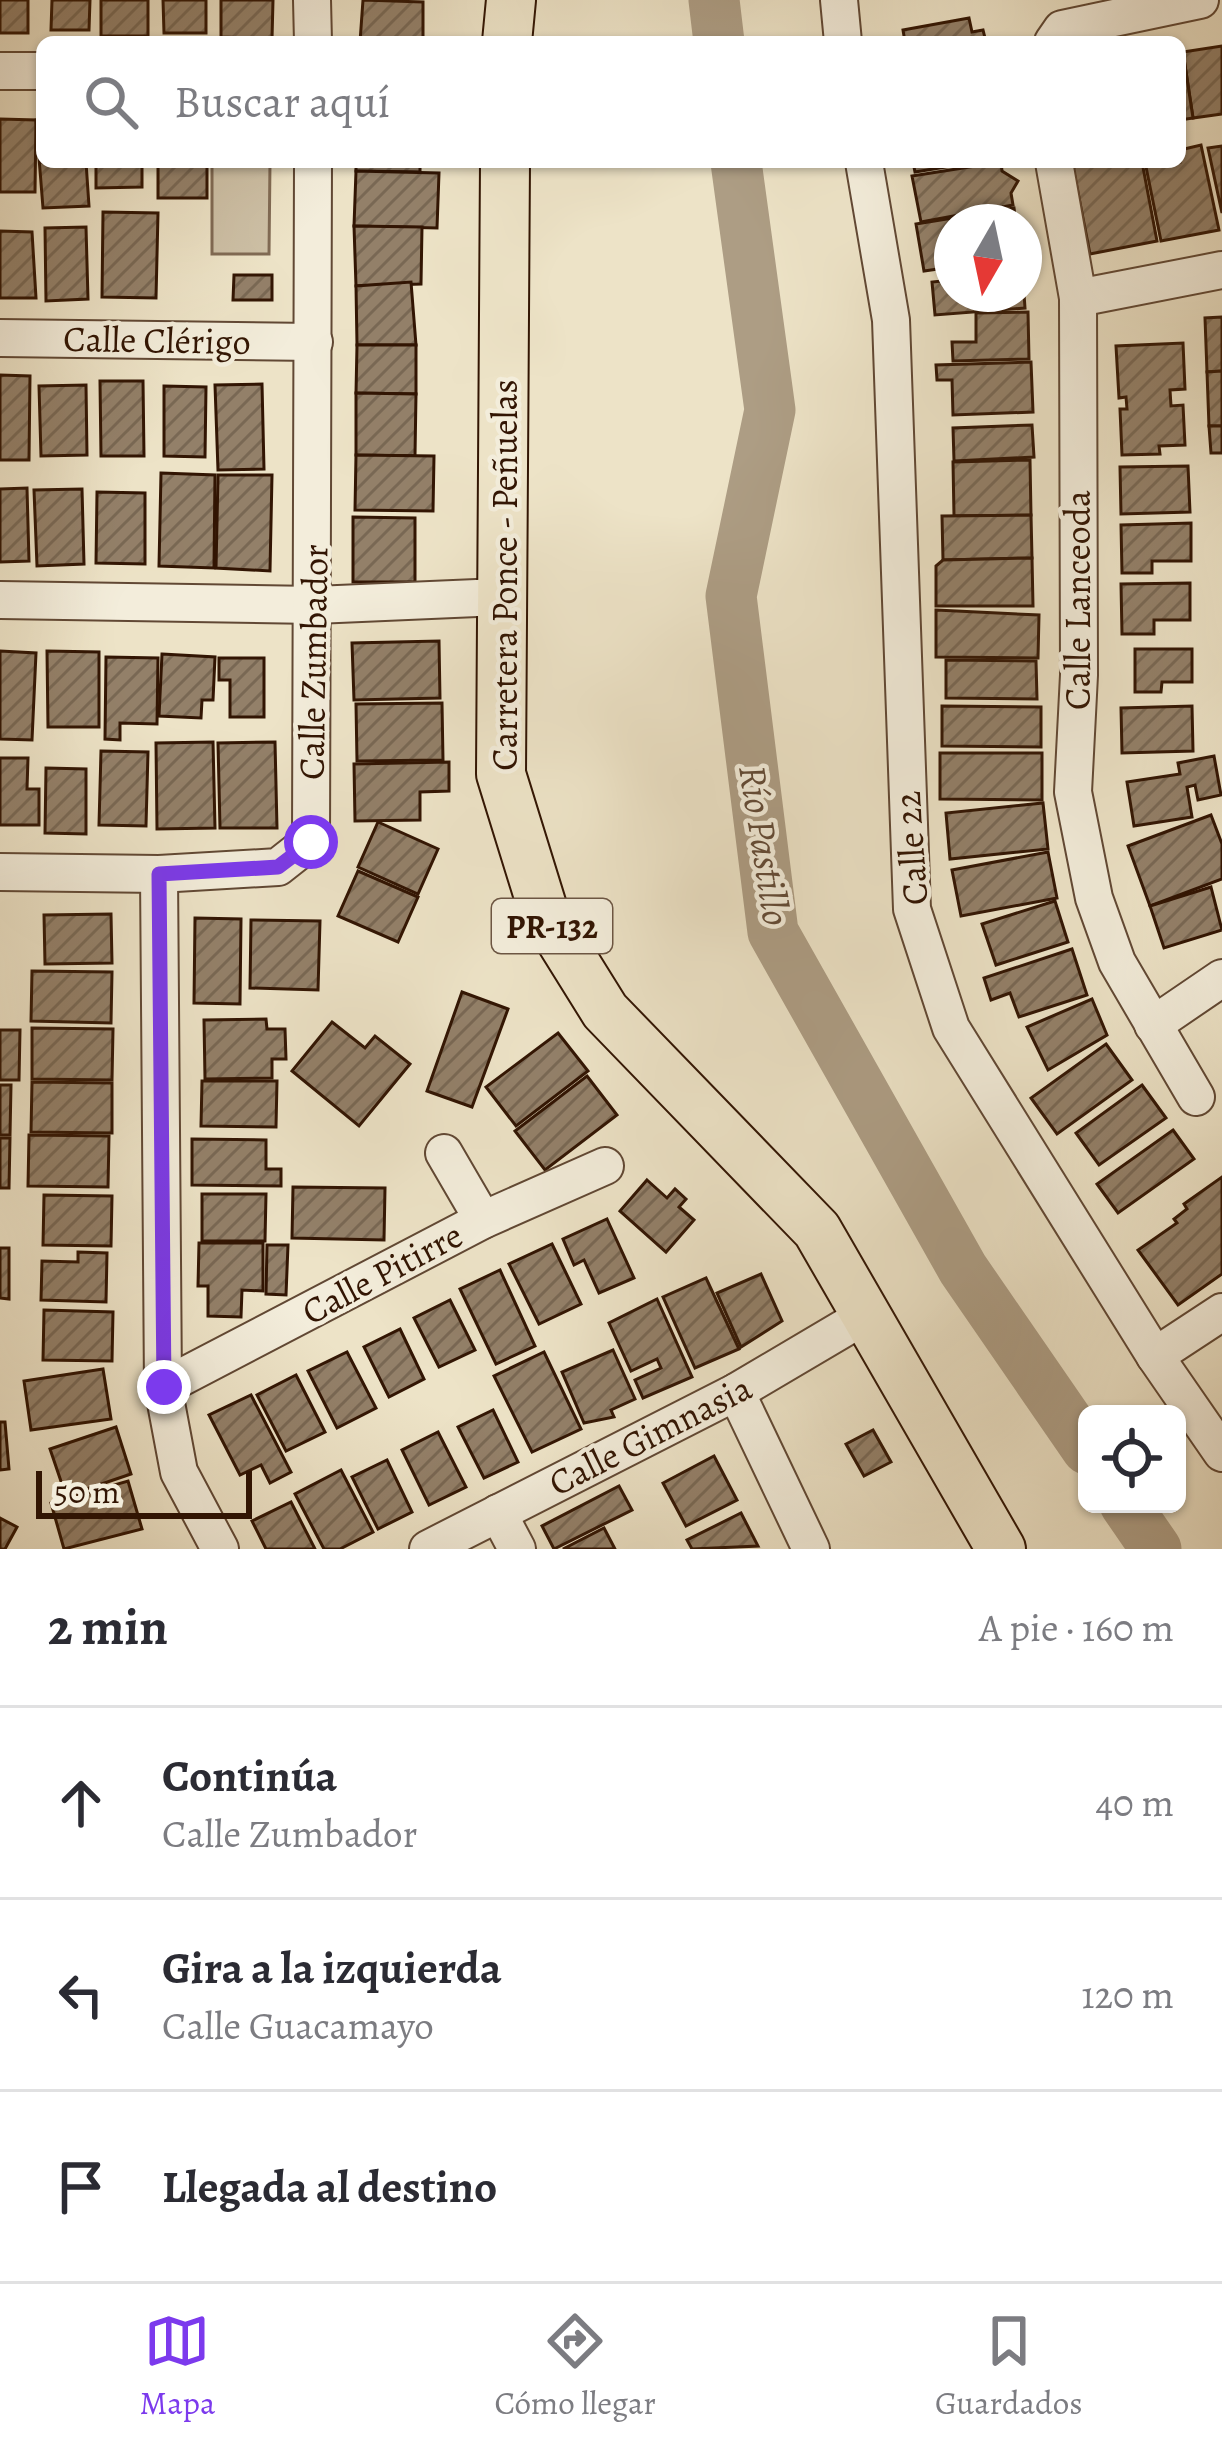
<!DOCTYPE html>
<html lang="es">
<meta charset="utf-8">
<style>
body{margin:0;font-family:Alegreya,serif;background:#f7f7f7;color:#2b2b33}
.controls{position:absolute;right:36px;bottom:36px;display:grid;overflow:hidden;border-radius:18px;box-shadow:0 3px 9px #0004}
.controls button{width:108px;height:108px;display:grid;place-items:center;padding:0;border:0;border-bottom:3px solid #e1e1e2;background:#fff;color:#2b2b33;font:60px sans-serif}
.compass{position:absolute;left:934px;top:204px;width:108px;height:108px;border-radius:50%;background:#fff;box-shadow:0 3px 9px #0004;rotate:189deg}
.scale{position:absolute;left:36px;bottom:30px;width:216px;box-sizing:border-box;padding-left:12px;border:6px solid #321503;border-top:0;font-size:33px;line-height:42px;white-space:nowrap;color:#321503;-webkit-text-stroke:9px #f3eddb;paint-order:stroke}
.stop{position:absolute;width:36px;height:36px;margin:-27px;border:9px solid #7c3aed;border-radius:50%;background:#fff}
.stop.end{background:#7c3aed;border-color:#fff;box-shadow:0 3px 12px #0008}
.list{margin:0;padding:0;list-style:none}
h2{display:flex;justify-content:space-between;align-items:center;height:156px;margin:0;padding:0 48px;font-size:51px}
h2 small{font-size:39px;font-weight:400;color:#7c7c81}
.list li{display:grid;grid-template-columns:78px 1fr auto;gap:36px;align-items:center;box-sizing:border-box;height:192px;padding:0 48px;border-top:3px solid #e1e1e2}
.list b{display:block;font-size:45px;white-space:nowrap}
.list p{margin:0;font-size:39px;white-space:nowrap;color:#7c7c81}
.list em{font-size:39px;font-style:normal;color:#7c7c81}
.icon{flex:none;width:66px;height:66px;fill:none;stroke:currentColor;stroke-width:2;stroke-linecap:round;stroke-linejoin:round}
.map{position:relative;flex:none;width:1222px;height:1549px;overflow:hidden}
.search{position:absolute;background:#fff;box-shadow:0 3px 9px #0004;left:36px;right:36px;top:36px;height:132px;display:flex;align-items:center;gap:30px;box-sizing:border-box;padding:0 42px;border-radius:18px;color:#7c7c81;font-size:45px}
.sheet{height:732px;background:#fff}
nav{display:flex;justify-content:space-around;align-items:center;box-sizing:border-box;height:168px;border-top:3px solid #e1e1e2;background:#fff;font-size:33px;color:#7c7c81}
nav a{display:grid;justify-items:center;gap:6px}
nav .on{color:#7c3aed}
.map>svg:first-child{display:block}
.garden{fill:#cdc0a6;stroke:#806a54;stroke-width:3}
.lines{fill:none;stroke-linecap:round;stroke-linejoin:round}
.river{stroke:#ad9d84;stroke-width:51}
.building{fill:url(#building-hatch);stroke:#321503;stroke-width:3}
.minor-casing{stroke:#614834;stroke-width:40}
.major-casing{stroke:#321503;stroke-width:52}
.minor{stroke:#f3eddb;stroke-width:36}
.major{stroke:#ede3c7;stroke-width:48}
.route{stroke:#7c3aed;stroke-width:15}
.labels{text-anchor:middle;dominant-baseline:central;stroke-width:9;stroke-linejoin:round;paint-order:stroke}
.shield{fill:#f3eddb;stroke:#6c5644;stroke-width:3}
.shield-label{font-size:33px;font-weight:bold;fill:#321503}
.street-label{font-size:36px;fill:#321503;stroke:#f3eddb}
.water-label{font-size:39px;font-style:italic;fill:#634b37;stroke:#f3eddb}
</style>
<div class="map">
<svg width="1222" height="1549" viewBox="0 0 1222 1549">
<defs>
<pattern id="building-hatch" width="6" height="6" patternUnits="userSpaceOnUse" patternTransform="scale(3)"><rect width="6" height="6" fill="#938069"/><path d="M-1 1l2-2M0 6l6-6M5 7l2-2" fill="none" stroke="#796854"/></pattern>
</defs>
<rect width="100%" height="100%" fill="#ede3c7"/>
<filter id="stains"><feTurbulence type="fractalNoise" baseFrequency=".00167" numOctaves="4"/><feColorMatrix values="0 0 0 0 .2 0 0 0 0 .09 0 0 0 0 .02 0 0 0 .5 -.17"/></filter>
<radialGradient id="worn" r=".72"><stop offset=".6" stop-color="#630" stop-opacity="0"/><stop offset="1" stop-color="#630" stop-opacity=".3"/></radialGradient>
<polygon class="garden" points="212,162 270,162 269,254 212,254"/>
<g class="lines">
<g class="river">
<polyline points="714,0 719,42"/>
<polyline points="736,162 770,410 731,596 773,932 963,1269 1087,1449"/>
<polyline points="1125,1504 1156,1549"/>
</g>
</g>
<g class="building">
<rect x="0" y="0" width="28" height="33"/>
<polygon points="52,0 90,0 89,30 51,30"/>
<rect x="101" y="0" width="47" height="36"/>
<polygon points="163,0 206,0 206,33 164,33"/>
<polygon points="221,0 273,0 272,39 221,37"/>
<polygon points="363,0 423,2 423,42 360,42"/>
<polygon points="969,18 972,32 983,30 986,42 905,42 903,30"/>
<polygon points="1222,46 1222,114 1193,118 1183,52"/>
<polygon points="1183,52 1193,118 1180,120 1180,53"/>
<polygon points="0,119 36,120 35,192 0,192"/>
<polygon points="42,119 42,162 86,162 89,206 43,208 36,120"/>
<polygon points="1201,145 1219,230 1161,241 1145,162 1180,162 1180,150"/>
<polygon points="1222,146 1222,213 1208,148"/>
<polygon points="96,162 158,162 158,165 142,165 142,187 96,188"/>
<rect x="158" y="162" width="49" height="36"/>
<polygon points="356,162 420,162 420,172 356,171"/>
<polygon points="913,162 976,162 915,172"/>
<polygon points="1001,162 1002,171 1018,181 1011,193 1013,205 921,222 912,176"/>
<polygon points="1100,162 1142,162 1157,241 1090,254 1073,167"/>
<polygon points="356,171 439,173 437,228 354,226"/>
<polygon points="1014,208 1016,222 952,222 952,267 924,271 916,224"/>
<polygon points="103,212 158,213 156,298 102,297"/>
<polygon points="354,226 422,227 421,284 356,286"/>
<polygon points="86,227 88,299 46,301 45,228"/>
<polygon points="0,231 32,232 36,298 0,298"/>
<polygon points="234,275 272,275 272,300 233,300"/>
<polygon points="952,280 952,294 1024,294 1025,308 935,315 932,282"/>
<polygon points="411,282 416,345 357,345 356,286"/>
<polygon points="1028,312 1029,359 953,361 952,342 976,342 976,313"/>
<polygon points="1222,317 1222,371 1207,372 1205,318"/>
<polygon points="1183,343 1185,389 1170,390 1171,406 1183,405 1185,445 1159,446 1160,454 1122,455 1120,409 1127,409 1126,397 1119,398 1116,346"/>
<polygon points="357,345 416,345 416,394 356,393"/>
<polygon points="1031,362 1033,412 953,415 952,380 937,380 936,365"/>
<polygon points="1222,371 1222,426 1209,426 1207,372"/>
<polygon points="0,375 30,376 29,460 0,460"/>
<polygon points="100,381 143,381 144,456 101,456"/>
<polygon points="262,384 264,469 218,470 215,385"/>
<polygon points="86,385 87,455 41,456 39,386"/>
<polygon points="164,386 206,387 205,457 164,456"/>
<polygon points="356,393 416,394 415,456 356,455"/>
<polygon points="1032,425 1034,457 954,461 953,428"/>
<polygon points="1209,426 1222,426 1222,453 1211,453"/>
<polygon points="356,455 434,456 433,511 355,510"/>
<polygon points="1030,460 1031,515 954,516 953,462"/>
<polygon points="1188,466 1190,512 1121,514 1120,467"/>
<polygon points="161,473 215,475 214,568 159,566"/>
<polygon points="218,475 272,475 270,571 216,568"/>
<polygon points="27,488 29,561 0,562 0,489"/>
<polygon points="82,489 84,564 37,566 34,490"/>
<polygon points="97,492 145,493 145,564 96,563"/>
<polygon points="1031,515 1032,558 943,560 942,516"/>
<polygon points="353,517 415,518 415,582 353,582"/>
<polygon points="1191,523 1191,561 1152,561 1152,573 1122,573 1121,525"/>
<polygon points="1032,558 1033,606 936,606 936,566 943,560"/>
<polygon points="1190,583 1190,620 1154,620 1154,634 1122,634 1121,584"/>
<polygon points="936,610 1039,615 1038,658 936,657"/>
<polygon points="439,641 440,698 354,700 352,643"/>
<polygon points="1135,649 1192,649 1192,682 1162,682 1161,692 1135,692"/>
<polygon points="0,651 36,653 32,740 0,739"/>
<polygon points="47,651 99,652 99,727 48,727"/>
<polygon points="162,654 215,657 213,700 202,700 201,718 159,716"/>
<polygon points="106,657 158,658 157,724 120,723 120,740 105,739"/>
<polygon points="219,658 264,658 264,717 230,717 230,680 219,680"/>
<polygon points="946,660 1036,661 1037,699 946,698"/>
<polygon points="442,703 443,760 357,761 356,704"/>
<polygon points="942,706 1041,707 1041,747 942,746"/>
<polygon points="1192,706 1193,751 1122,753 1121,708"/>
<polygon points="213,742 215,828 157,829 156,743"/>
<polygon points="275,742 277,828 220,828 218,743"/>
<polygon points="101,751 148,752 146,826 99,825"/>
<polygon points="940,753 1042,753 1042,800 940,799"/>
<polygon points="1214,756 1221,795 1198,800 1195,785 1187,787 1192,817 1134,826 1127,782 1180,774 1178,763"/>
<polygon points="0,758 28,758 27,789 39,789 39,825 0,825"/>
<polygon points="449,762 449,791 420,792 420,820 355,821 354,764"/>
<polygon points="46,768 86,769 86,834 45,833"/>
<polygon points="1043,803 1048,849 950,859 946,813"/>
<polygon points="1211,815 1222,844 1222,879 1150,906 1128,846"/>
<polygon points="378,822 438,849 418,894 358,867"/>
<polygon points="1048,852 1057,898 961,916 952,870"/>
<polygon points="358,871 418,897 398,942 338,916"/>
<polygon points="1211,887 1222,930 1164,948 1150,906"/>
<polygon points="1055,901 1068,942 996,965 982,924"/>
<polygon points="111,914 112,963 45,964 44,915"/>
<polygon points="195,918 241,919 240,1004 194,1003"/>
<polygon points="251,920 320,921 318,990 250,988"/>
<polygon points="1072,949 1087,995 1019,1017 1010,993 991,1000 984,978"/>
<polygon points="32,971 112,972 111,1023 31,1021"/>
<polygon points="462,992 508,1009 472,1107 427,1091"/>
<polygon points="1092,999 1107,1035 1048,1070 1027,1027"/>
<polygon points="266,1019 267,1029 285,1029 286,1059 272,1059 272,1078 205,1079 204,1020"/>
<polygon points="332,1022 365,1048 375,1036 410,1064 359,1126 292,1071"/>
<polygon points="32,1028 113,1029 112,1080 32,1079"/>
<polygon points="0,1030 20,1030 19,1080 0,1080"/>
<polygon points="558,1033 588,1071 516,1126 486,1087"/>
<polygon points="1106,1044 1132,1080 1057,1134 1031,1098"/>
<polygon points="587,1076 617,1115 545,1170 515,1131"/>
<polygon points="202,1081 277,1081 276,1127 201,1126"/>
<polygon points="32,1082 112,1083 112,1133 31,1132"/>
<polygon points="0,1085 11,1085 10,1135 0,1135"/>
<polygon points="1142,1085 1166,1118 1099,1165 1076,1133"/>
<polygon points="1173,1130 1194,1159 1118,1213 1097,1184"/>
<polygon points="29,1135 109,1136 108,1187 28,1186"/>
<polygon points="0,1138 10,1138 9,1188 0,1188"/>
<polygon points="192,1139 266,1140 266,1169 281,1169 281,1186 192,1185"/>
<polygon points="1222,1177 1222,1274 1178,1305 1138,1250 1177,1223 1174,1219 1187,1209 1184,1204"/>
<polygon points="647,1180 667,1198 675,1189 686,1199 679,1207 694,1220 666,1252 620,1211"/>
<polygon points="293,1187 385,1188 384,1240 292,1238"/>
<polygon points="202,1194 266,1194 265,1241 202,1241"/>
<polygon points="44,1195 112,1196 111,1246 43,1245"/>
<polygon points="607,1219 634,1278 599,1293 584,1260 574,1265 563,1239"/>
<polygon points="199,1243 263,1243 263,1291 242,1290 241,1317 208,1316 208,1286 198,1286"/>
<polygon points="552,1244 581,1304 539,1324 509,1264"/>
<polygon points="267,1245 288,1245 286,1295 266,1294"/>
<polygon points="0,1248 9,1248 9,1299 0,1298"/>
<polygon points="78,1252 107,1253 106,1302 41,1300 42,1261 78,1262"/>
<polygon points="500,1270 535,1346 496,1364 460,1289"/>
<polygon points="761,1274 782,1321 741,1347 717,1293"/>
<polygon points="706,1278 739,1349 695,1368 663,1297"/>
<polygon points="657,1299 692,1377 643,1398 635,1380 661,1368 657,1359 631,1371 609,1323"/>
<polygon points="450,1300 475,1350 439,1367 414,1318"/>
<polygon points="44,1310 113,1312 112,1361 43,1360"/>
<polygon points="400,1329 424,1379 389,1397 364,1347"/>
<polygon points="613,1350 635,1399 611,1410 614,1417 584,1423 562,1372"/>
<polygon points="347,1352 376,1408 337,1428 308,1371"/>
<polygon points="544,1352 581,1429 532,1452 494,1376"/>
<polygon points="103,1369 111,1419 31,1430 24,1381"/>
<polygon points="296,1375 325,1432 286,1451 257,1395"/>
<polygon points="251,1395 291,1472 270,1483 261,1465 240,1475 209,1415"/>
<polygon points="493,1410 518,1462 484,1478 458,1427"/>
<polygon points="0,1422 5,1422 9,1469 0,1470"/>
<polygon points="116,1427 131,1474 66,1496 50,1449"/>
<polygon points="873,1430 891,1462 864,1476 846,1444"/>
<polygon points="438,1432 466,1487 429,1505 402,1450"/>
<polygon points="714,1456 737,1500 686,1526 663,1483"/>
<polygon points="387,1460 412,1512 378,1529 352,1477"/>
<polygon points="341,1470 373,1532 340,1549 324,1549 295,1494"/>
<polygon points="128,1481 142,1529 64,1549 51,1503"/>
<polygon points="619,1486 632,1510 554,1549 542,1526"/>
<polygon points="291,1502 315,1549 266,1549 252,1521"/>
<polygon points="741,1513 758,1546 692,1549 687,1540"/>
<polygon points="0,1518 17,1527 5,1549 0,1549"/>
<polygon points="604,1528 615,1549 563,1549"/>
</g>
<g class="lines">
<g class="minor-casing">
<g id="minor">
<polyline points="312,0 313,42"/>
<polyline points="839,0 843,42"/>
<polyline points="1053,42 1062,29 1200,0"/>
<polyline points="0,71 42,71"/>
<polyline points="864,162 891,320 912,909 951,1028 1155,1356 1222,1453"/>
<polyline points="1054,162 1078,298 1079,675 1073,792 1094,898 1117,962 1196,1097"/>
<polyline points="1078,298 1222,270"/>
<polyline points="0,338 314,342"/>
<polyline points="0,600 315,605 500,597"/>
<polyline points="0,872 159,874 278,867 311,841 313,162"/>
<polyline points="159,874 163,1387 179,1472 220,1549"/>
<polyline points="1153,1025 1222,978"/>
<polyline points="444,1153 483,1220"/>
<polyline points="1155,1356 1222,1312"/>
<polyline points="163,1387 483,1220 605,1166"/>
<polyline points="736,1392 811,1549"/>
<polyline points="498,1513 517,1549"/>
<polyline points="428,1549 736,1392 868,1314"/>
</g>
</g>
<g class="major-casing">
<g id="major">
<polyline points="507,42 511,0"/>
<polyline points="505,162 501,774 544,913 605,1011 817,1230 1001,1549"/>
</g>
</g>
<use href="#minor" class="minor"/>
<use href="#major" class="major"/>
</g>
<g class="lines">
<polyline class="route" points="164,1387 159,874 278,867 311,842"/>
</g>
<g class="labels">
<rect class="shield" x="492" y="899" width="120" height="54" rx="9"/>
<g class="shield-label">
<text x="552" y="926">PR-132</text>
</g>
<g class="street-label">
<text transform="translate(157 340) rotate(1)">Calle Clérigo</text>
<text transform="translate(504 575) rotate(-90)">Carretera Ponce - Peñuelas</text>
<text transform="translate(1077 600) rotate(-90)">Calle Lanceoda</text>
<text transform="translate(313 662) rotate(-89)">Calle Zumbador</text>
<text transform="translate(911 848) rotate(-94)">Calle 22</text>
<text transform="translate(382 1273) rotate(-28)">Calle Pitirre</text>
<text transform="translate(650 1435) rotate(-27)">Calle Gimnasia</text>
</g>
<g class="water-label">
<text transform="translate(765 845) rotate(81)">Río Pastillo</text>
</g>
</g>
<rect width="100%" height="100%" filter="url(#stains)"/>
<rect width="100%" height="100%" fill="url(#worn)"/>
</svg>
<div class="controls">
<button><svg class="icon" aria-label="locate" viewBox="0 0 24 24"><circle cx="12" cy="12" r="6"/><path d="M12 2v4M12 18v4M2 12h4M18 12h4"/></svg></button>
</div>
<svg class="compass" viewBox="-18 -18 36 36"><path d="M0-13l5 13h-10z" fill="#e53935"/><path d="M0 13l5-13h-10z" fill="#7c7c81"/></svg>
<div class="scale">50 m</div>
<div class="stop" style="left:311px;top:842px"></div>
<div class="stop end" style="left:164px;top:1387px"></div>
<div class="search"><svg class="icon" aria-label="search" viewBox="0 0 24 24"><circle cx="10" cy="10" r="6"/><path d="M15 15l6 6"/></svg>Buscar aquí</div>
</div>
<section class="sheet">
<h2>2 min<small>A pie · 160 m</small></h2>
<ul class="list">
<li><svg class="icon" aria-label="ahead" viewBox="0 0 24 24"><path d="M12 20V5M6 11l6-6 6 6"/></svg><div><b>Continúa</b><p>Calle Zumbador</p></div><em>40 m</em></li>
<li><svg class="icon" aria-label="left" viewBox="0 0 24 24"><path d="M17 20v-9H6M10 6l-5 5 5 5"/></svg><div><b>Gira a la izquierda</b><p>Calle Guacamayo</p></div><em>120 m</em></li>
<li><svg class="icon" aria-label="arrive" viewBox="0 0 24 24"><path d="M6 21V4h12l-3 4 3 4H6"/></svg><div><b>Llegada al destino</b></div></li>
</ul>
</section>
<nav>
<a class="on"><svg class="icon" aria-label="map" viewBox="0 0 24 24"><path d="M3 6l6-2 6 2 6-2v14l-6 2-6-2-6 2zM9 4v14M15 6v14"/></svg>Mapa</a>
<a><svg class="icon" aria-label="directions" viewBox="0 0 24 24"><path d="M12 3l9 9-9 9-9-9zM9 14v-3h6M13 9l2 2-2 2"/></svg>Cómo llegar</a>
<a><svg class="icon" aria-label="saved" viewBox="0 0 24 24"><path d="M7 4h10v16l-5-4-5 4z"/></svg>Guardados</a>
</nav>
